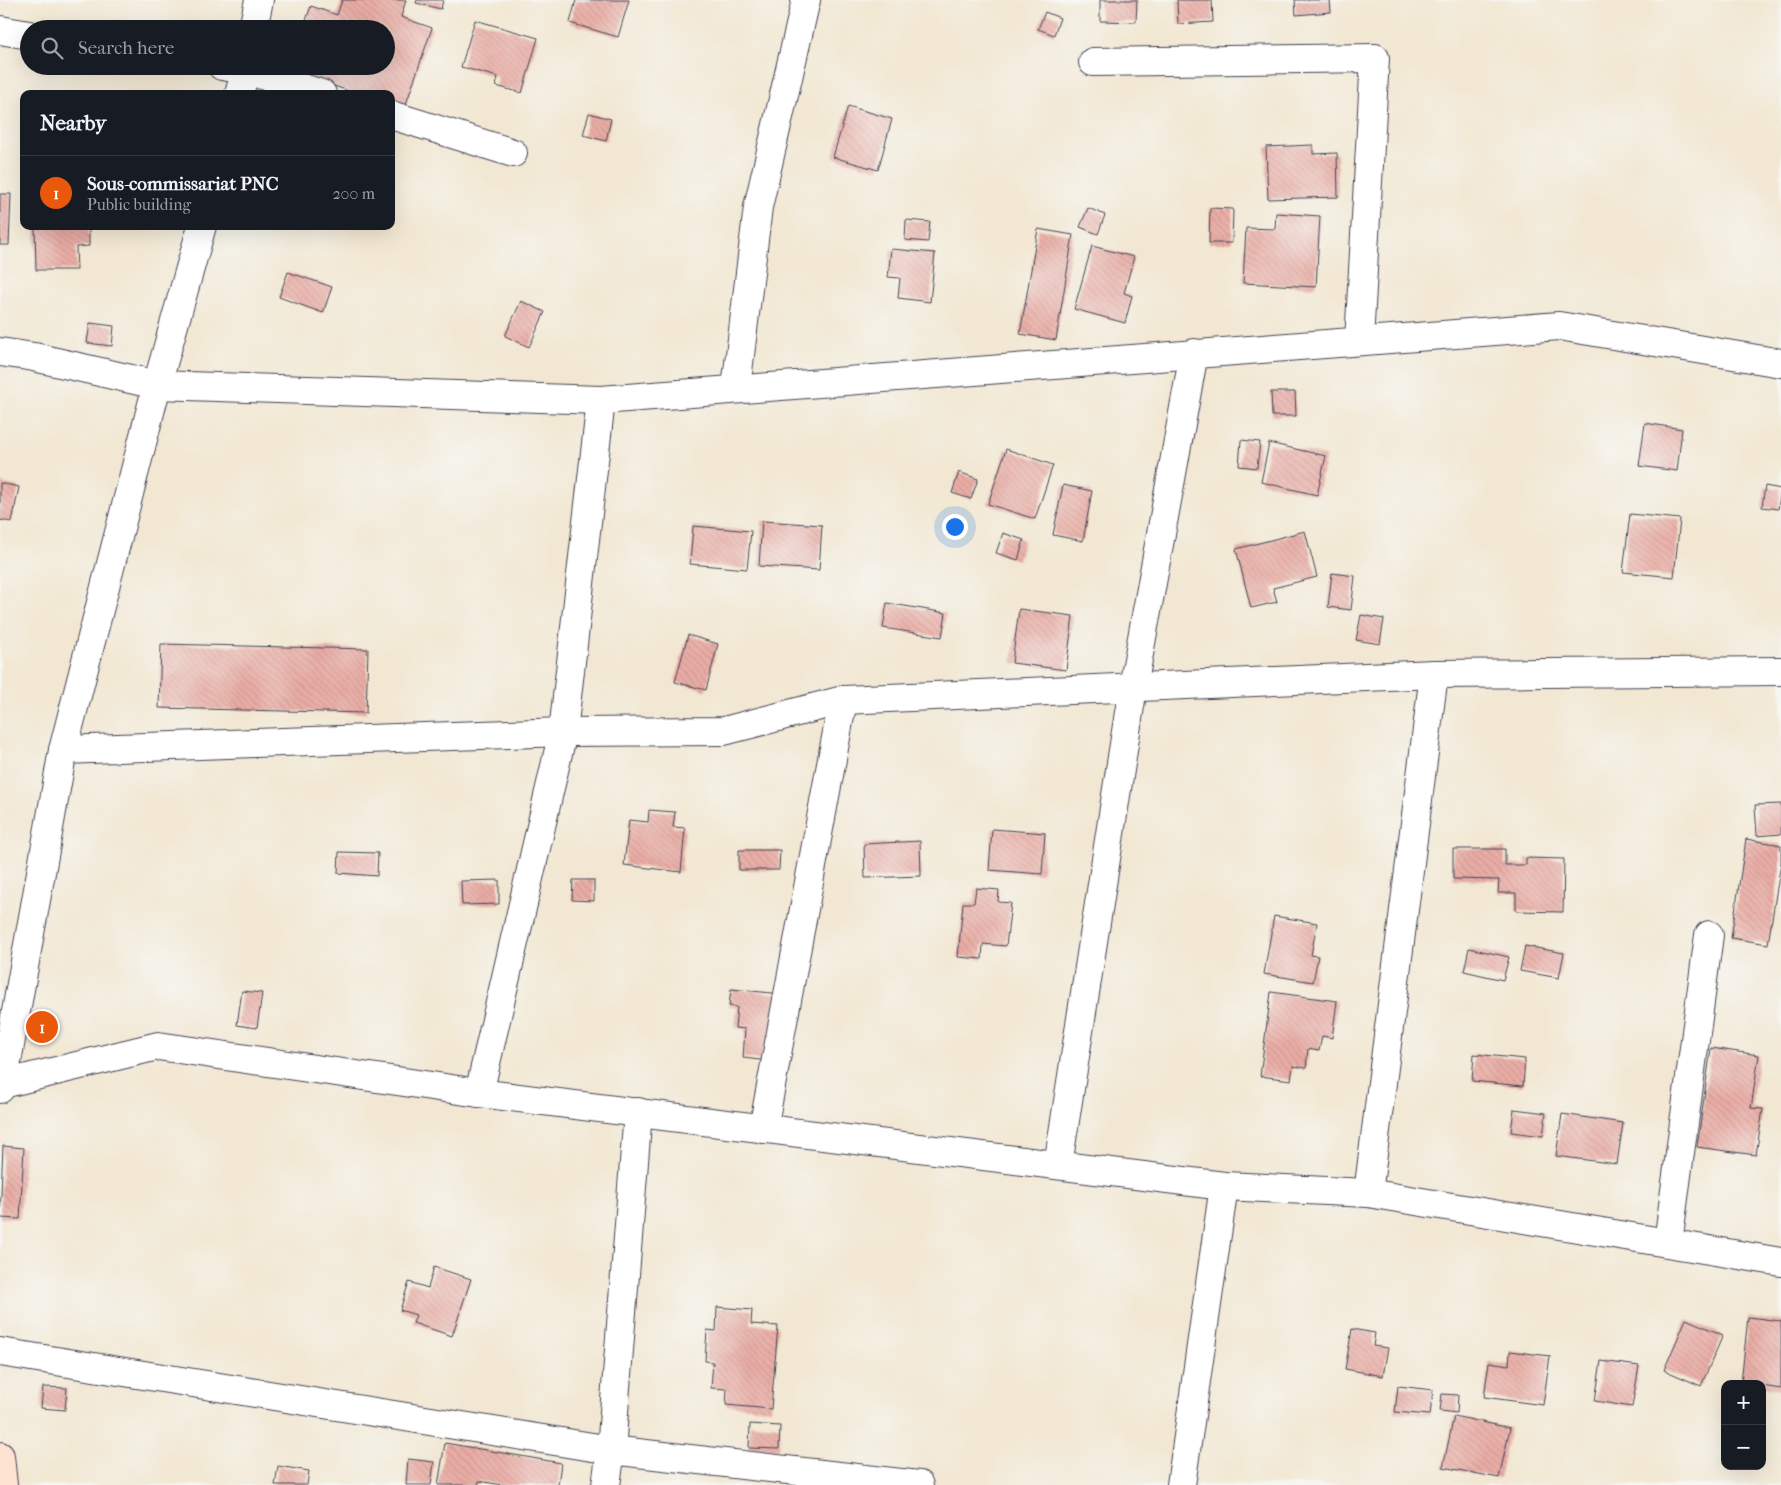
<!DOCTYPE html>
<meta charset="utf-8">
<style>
body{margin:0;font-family:"IM FELL French Canon",serif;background:#242831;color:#f1f3f6}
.controls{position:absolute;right:15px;bottom:15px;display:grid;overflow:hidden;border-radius:10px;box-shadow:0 5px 20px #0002}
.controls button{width:45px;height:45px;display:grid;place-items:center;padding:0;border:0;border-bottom:1px solid #363941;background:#171b24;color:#f1f3f6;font:25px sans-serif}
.you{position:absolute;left:954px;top:526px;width:18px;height:18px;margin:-12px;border:4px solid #fff;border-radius:50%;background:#1a73e8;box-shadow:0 0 0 8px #1a73e833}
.badge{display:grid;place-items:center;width:32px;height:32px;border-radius:50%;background:#ea580c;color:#fff;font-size:16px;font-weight:700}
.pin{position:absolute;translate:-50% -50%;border:2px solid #fff;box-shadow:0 1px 5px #0006}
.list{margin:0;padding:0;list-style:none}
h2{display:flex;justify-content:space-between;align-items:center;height:65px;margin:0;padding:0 20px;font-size:21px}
h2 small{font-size:16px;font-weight:400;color:#9ea1a6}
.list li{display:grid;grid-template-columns:32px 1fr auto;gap:15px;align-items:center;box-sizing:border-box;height:75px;padding:0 20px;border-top:1px solid #363941}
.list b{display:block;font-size:19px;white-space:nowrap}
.list p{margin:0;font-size:16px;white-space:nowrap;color:#9ea1a6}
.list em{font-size:16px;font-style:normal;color:#9ea1a6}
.icon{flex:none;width:28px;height:28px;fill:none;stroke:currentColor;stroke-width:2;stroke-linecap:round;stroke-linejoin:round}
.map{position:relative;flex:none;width:1781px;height:1485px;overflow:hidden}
.search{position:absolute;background:#171b24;box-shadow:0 5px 20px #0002;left:20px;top:20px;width:375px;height:55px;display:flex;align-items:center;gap:12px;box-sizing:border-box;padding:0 18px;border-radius:28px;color:#9ea1a6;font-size:19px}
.panel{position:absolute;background:#171b24;box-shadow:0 5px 20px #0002;left:20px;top:90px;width:375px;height:140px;border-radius:10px}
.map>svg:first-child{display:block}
.building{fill:url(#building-back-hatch)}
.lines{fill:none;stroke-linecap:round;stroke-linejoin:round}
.street-casing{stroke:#414052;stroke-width:30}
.secondary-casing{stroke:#414052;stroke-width:30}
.street{stroke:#fff;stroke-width:28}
.secondary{stroke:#fee3d2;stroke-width:28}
</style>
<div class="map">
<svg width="1781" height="1485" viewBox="0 0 1781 1485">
<defs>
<pattern id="building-back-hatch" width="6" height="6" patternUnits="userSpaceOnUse" patternTransform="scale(1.25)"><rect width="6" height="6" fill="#eaada5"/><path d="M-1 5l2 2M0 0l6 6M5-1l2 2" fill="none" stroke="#c8958f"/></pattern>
</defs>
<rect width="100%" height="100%" fill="#f6f6f2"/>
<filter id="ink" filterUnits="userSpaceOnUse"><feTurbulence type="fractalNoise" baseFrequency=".02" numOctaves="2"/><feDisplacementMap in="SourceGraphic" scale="10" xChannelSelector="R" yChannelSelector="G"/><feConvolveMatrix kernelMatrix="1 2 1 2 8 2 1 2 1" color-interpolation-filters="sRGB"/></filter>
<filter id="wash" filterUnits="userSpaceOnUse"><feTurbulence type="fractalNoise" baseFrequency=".0096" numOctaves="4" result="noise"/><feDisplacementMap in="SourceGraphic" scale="20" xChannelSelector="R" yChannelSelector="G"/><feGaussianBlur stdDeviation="1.12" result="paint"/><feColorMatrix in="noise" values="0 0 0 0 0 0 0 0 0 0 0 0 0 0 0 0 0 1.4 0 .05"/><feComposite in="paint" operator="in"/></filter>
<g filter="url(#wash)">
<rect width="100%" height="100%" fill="#f2e7d2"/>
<g id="blocks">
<g class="building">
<polygon points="342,0 406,0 401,17 432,28 404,110 391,106 391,94 357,94 289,70 290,66 386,66 386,29 303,29 311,6 337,15"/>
<polygon points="417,0 443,0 441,9 416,3"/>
<polygon points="576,0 629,0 618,37 570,23"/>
<polygon points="1100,0 1137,0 1136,22 1100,21"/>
<polygon points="1177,0 1212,0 1213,22 1178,24"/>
<polygon points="1295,0 1330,0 1331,12 1296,15"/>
<polygon points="1045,12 1060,18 1054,35 1038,29"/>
<polygon points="475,20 538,38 522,93 496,86 498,77 461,67"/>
<polygon points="848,106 892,119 878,170 833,157"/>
<polygon points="589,113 611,119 606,141 583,135"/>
<polygon points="1313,145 1313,154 1337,153 1338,197 1268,199 1266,147"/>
<polygon points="0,194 11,194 9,245 0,245"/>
<polygon points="1088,208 1105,215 1098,234 1080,227"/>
<polygon points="1210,208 1233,209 1232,243 1209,243"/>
<polygon points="1276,213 1320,216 1316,287 1243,283 1246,228 1275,229"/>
<polygon points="906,220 930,222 928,242 905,240"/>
<polygon points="35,226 89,226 89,246 76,247 77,270 36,270"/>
<polygon points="1038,229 1073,235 1056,340 1020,334"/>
<polygon points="1092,246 1134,257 1124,293 1132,296 1125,323 1074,309"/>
<polygon points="891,249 935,253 930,302 898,298 900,278 888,277"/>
<polygon points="288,272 332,287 323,313 279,297"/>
<polygon points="521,301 545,312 529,347 505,336"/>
<polygon points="90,323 114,326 112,346 87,343"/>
<polygon points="1271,392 1295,392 1296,416 1272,416"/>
<polygon points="1645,423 1682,429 1677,471 1639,466"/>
<polygon points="1241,440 1260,442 1257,468 1239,466"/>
<polygon points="1269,443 1326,456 1317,495 1261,482"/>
<polygon points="1006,449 1053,465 1035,519 988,504"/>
<polygon points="959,472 978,479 971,499 952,493"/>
<polygon points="0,483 19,487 12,522 0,520"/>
<polygon points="1063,485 1092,491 1083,541 1053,535"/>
<polygon points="1765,486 1781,489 1778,509 1762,507"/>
<polygon points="1630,514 1680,519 1674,577 1623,572"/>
<polygon points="762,521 822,525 819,570 759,566"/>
<polygon points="693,526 751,531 747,569 690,564"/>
<polygon points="1305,531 1317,577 1273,588 1277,602 1251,608 1236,549"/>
<polygon points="1003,533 1024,540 1018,560 996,553"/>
<polygon points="1332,573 1355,576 1351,610 1328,607"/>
<polygon points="887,603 946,613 942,637 883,628"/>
<polygon points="1019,609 1073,616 1066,670 1012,663"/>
<polygon points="1361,615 1384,619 1380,644 1356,640"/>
<polygon points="688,635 718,644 706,690 675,682"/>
<polygon points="161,644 368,649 366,713 159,708"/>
<polygon points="1781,804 1781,834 1757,836 1755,805"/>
<polygon points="649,810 675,812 673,827 685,828 681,872 624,865 629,820 648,822"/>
<polygon points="992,829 1045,833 1042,874 989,870"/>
<polygon points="1746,839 1781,845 1781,863 1768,944 1731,938"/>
<polygon points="920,841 921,876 865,878 864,844"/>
<polygon points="1453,849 1505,849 1505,865 1526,865 1526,858 1564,859 1563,912 1516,911 1516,893 1498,893 1499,880 1453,879"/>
<polygon points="739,850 780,850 779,870 739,870"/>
<polygon points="339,852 378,853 377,876 338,873"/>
<polygon points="499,880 499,904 462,905 461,881"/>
<polygon points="573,880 594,880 594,901 572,900"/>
<polygon points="976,888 999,890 998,902 1011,903 1006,946 983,944 982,959 958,957 963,903 974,903"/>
<polygon points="1274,916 1317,923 1311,955 1318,956 1313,982 1264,974"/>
<polygon points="1525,946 1564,953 1559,978 1520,971"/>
<polygon points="1469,948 1509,957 1503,980 1464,971"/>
<polygon points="731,989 782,994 776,1062 743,1058 745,1029 735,1028 737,1007 729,1006"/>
<polygon points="242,991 262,993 257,1028 237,1025"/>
<polygon points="1271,992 1337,1001 1332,1038 1322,1036 1319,1051 1308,1049 1306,1068 1293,1066 1291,1080 1260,1076"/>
<polygon points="1711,1048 1759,1055 1751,1108 1763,1109 1756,1155 1697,1147"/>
<polygon points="1474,1054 1525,1059 1523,1086 1472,1081"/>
<polygon points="1514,1109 1546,1113 1543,1136 1511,1132"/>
<polygon points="1562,1114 1623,1123 1617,1164 1556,1156"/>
<polygon points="3,1146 24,1148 20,1219 0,1218"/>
<polygon points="434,1267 471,1279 452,1336 413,1323 416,1315 400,1310 409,1282 428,1288"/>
<polygon points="717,1307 752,1310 751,1324 778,1326 771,1409 726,1405 727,1389 711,1388 713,1362 705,1361 707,1330 716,1331"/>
<polygon points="1748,1317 1781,1321 1781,1389 1762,1386 1762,1384 1741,1384"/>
<polygon points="1686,1319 1723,1335 1701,1386 1664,1370"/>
<polygon points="1352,1329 1375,1333 1373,1346 1388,1348 1383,1376 1345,1369"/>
<polygon points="1510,1351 1550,1356 1543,1405 1484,1397 1489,1362 1509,1365"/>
<polygon points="1601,1361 1639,1366 1632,1407 1595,1401"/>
<polygon points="1398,1386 1433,1390 1430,1415 1395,1412"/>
<polygon points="43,1387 67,1388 65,1410 41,1408"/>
<polygon points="1442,1394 1458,1395 1457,1413 1440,1411"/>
<polygon points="1454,1416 1510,1428 1499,1478 1443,1467"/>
<polygon points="750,1424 780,1426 779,1449 749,1448"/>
<polygon points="445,1443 561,1463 558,1485 502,1485 479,1481 478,1485 438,1485"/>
<polygon points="408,1459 434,1462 431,1485 406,1485"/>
<polygon points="278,1466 309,1471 307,1485 275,1485"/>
</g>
</g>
</g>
<g filter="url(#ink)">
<use href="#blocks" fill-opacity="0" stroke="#414052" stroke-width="1"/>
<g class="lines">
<g class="street-casing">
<g id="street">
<polyline points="253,29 259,0"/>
<polyline points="0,30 29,35"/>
<polyline points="1093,62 1375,58 1359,341"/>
<polyline points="222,66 246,70 322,94"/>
<polyline points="239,94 247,66"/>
<polyline points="391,115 513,153"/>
<polyline points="0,352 34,357 157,385 601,400 1559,326 1781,363"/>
<polyline points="736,388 758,207 806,0"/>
<polyline points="63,750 563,732 724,731 843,700 1434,674 1781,671"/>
<polyline points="3,1084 158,1046 479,1093 1224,1186 1368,1193 1781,1262"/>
<polyline points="0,1089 3,1084 63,750 157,385 202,226"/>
<polyline points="479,1093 563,732 601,400"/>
<polyline points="763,1129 843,700"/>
<polyline points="1058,1165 1133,687 1194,353"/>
<polyline points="1368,1193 1434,674"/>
<polyline points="1668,1243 1709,935"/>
<polyline points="0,1352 611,1450 919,1485"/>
<polyline points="606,1485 611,1450 638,1112"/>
<polyline points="1181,1485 1224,1186"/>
</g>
</g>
<g class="secondary-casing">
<polyline id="secondary" points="0,1456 3,1485"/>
</g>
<use href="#street" class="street"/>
<use href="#secondary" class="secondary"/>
</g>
</g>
</svg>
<div class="controls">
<button>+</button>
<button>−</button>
</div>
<div class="you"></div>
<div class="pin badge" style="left:42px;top:1027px">1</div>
<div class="search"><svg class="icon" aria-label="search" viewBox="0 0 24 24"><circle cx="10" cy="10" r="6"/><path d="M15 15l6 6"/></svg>Search here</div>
<section class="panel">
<h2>Nearby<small></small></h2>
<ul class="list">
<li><span class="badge">1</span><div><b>Sous-commissariat PNC</b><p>Public building</p></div><em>200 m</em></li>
</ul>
</section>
</div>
